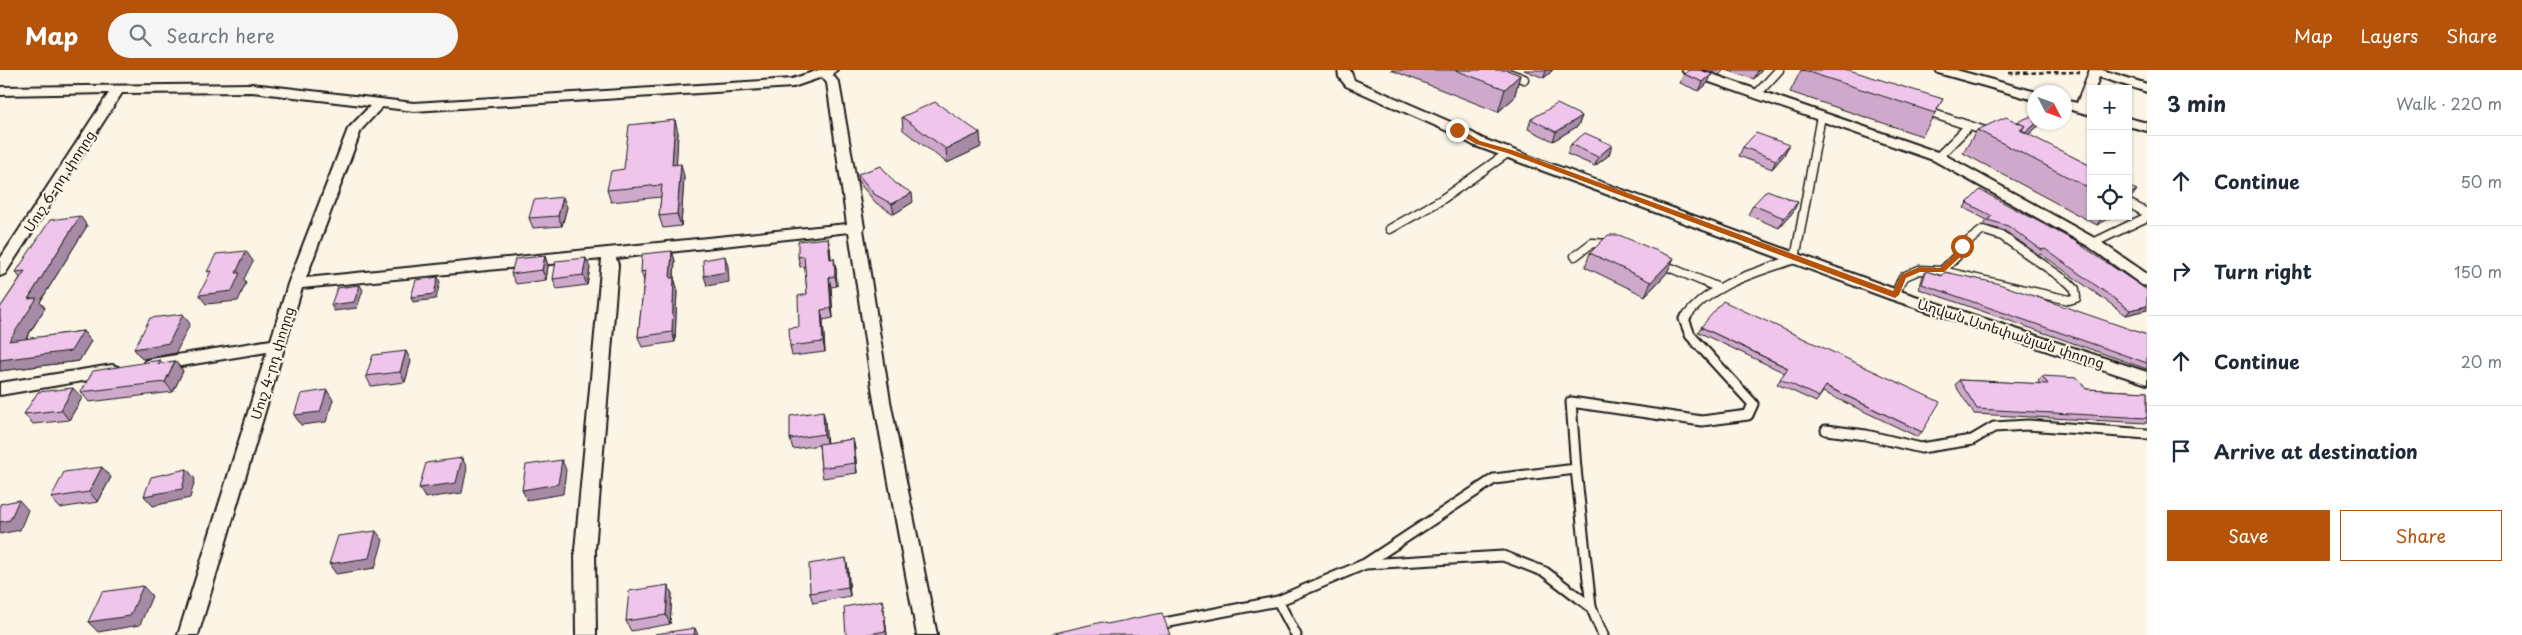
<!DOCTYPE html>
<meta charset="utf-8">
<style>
body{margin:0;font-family:"Playpen Sans","Noto Sans Armenian",sans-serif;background:#f6f6f7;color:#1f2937}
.controls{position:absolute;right:15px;top:15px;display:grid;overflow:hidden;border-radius:0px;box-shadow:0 1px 4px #0004}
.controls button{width:45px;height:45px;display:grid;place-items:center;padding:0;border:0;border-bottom:1px solid #e0e1e3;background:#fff;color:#1f2937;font:25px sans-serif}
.compass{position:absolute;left:2027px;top:15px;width:45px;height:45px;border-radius:50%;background:#fff;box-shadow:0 1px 4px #0004;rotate:131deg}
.stop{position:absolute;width:15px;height:15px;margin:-11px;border:4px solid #b45309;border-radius:50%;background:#fff}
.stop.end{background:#b45309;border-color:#fff;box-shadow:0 1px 5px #0008}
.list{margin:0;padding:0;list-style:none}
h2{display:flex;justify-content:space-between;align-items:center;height:65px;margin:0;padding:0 20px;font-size:21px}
h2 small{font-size:16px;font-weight:400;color:#747a83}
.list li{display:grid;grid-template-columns:32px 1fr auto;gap:15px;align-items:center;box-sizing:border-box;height:90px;padding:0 20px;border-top:1px solid #e0e1e3}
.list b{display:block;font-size:19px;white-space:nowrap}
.list em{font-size:16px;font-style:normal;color:#747a83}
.actions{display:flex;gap:10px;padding:15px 20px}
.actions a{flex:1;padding:11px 0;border:1px solid #b45309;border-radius:0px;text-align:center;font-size:18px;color:#b45309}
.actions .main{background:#b45309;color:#fff}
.icon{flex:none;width:28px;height:28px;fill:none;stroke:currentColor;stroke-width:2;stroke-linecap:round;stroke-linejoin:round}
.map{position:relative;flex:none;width:2147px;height:565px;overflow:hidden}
header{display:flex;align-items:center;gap:30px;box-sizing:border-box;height:70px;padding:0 25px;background:#b45309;color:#fff}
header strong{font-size:24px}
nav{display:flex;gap:28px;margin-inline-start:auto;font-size:18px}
.search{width:350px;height:45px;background:#f6f6f7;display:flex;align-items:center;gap:12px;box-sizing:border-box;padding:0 18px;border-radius:28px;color:#747a83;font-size:19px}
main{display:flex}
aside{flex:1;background:#fff}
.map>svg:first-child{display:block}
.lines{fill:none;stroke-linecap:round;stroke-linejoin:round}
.lane-far1-casing{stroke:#1c1c1c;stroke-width:11}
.lane-casing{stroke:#1c1c1c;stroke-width:13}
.street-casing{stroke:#1c1c1c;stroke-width:4}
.path{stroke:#1c1c1c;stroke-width:2.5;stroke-dasharray:4.5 3;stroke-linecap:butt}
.lane-far1{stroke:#fcf5e5;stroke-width:8}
.lane{stroke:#fcf5e5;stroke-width:9}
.street{fill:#fcf5e5;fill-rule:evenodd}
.wall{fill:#cea9cb;stroke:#1c1c1c}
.shaded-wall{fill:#a78aa5;stroke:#1c1c1c}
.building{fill:#efc5ec;stroke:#1c1c1c}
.route{fill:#b45309}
.labels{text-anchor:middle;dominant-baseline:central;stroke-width:4;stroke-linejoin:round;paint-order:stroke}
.street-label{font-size:14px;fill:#1c1c1c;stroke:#fcf5e5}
</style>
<header>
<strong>Map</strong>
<div class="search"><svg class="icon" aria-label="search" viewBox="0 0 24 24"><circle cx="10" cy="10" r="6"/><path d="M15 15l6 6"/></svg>Search here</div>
<nav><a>Map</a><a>Layers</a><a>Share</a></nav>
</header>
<main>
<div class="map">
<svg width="2147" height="565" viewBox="0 0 2147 565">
<rect width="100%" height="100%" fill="#fcf5e5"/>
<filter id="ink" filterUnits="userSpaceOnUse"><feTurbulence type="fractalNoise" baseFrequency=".02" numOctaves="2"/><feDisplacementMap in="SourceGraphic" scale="10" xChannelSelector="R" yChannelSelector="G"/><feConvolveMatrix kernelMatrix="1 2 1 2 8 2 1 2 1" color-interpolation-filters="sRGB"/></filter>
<g filter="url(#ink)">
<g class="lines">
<g class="lane-far1-casing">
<g id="lane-far1">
<polyline points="1500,0 1524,9"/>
<polyline points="1757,24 1779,0"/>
<polyline points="1925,41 1988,62"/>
<polyline points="1938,87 1969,56"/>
<polyline points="2128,133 2147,143"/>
<polyline points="1390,159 1441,130 1509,82"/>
<polygon points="1983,160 2002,166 2068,212 2075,219 2076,228 2069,230 1942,201 1957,186 1962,176"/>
<polyline points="2093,173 2147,147"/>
<polyline points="1575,186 1592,173 1613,174"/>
<polyline points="1659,193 1719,218"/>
<polyline points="1895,225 1903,207 1919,200 1942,201"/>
<path d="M 1685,248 C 1711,213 1755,203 1795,189 L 1821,46"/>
</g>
</g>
<g class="lane-casing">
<g id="lane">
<polyline points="1826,360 1866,365 1921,378 1972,370 1994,357 2028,355 2147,364"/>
<polyline points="1576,399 1591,537 1603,565"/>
<polyline points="1366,494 1503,486 1545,502 1591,537"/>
<polyline points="1278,531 1296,565"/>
<polyline points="1154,555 1278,531 1365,494 1494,409 1576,399 1571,332 1702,351 1748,345 1753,334 1690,265 1684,249 1686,247"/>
</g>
</g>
<g class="street-casing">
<g id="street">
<path d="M 819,0 L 837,0 L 832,4 L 839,13 L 864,157 L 863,159 L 890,331 L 937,565 L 917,565 L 874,331 L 849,162 L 616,188 L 618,195 L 595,480 L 596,565 L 576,565 L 575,480 L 602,189 L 302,218 L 198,565 L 178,565 L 267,282 L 151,301 L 145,299 L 143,295 L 145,291 L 151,289 L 271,270 L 288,214 L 348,59 L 370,36 L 252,22 L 122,23 L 5,204 L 0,206 L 0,189 L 109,23 L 0,25 L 0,17 L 252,14 L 414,33 L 792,9 ZM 822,7 L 827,13 L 847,154 L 306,208 L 361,60 L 382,37 L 414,41 L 793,17 Z"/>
<polygon points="1338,0 1350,0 1354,10 1462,57 1483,69 1900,221 2147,302 2147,314 1890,229 1473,75 1452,63 1346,16 1339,7"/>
<polygon points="1682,0 1700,0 1943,84 2098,170 2147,204 2147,216 2142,215 2088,176 1933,90 1684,3"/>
<polygon points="1936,0 1956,0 2036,22 2034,30 1938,3"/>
<polygon points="2090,0 2102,0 2147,14 2147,22 2099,7 2095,19 2091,19 2088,36 2091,37 2091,45 2064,38 2064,30 2077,33"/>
<polygon points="2128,48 2147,53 2147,61 2128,56"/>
<polygon points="112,295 118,297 120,301 118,305 0,325 0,313"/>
</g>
</g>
<polyline class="path" points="2009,3 2080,2"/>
<use href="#lane-far1" class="lane-far1"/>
<use href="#lane" class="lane"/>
<use href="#street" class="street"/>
</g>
<g class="wall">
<polygon points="1391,0 1507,0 1520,5 1514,28 1498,42"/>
<polygon points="1524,0 1553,0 1544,8"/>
<polygon points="1705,0 1724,0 1719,5"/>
<polygon points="1726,0 1762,0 1754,9"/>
<polygon points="1801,0 1943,29 1922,66 1790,22"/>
<polygon points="1684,4 1708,13 1699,21 1680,13"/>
<polygon points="1582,46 1578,56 1553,71 1528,59 1531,49"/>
<polygon points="902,47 981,77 947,93 903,60"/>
<polygon points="2017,52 2043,52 2028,65 2091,96 2091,146 2114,146 2097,155 1963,83 1977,60"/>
<polygon points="678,62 676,95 684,106 681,156 663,158 659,146 661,127 611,132 607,120 624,99"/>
<polygon points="1571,74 1609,85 1595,96 1567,84"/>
<polygon points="1789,75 1784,85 1772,99 1739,86 1743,77"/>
<polygon points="858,104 895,113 913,132 894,144 876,133 859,113"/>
<polygon points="1980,120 2147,240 2126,245 2041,184 2039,185 2005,161 1984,155 1987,150 1964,138 1967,133"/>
<polygon points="1753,135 1793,142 1779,158 1748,145"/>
<polygon points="567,137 562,156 533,158 529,148"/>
<polygon points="80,146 87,156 40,232 45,238 26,269 83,261 91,271 79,291 0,301 0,238 20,208 16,202"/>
<polygon points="830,178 831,189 836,198 837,216 831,217 833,248 823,250 825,282 792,286 790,276 799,257 807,224 805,196 800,197 798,187"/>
<polygon points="672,181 675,191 674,208 677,218 675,272 642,277 638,267 644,211 641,202"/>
<polygon points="1590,183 1667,203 1645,226 1585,197"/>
<polygon points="545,186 548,196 546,210 516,214 511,204"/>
<polygon points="590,198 587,215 557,219 553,209"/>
<polygon points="1926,201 1942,206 1945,202 2147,265 2147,299 1919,219 1923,206"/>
<polygon points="1701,257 1922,362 1918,367 1823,322 1816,332 1777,314 1785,303 1698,262"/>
<polygon points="160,290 162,293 175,291 183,301 173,322 89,332 81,322"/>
<polygon points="411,291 405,312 371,316 366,306"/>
<polygon points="2042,306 2086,319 2147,322 2147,353 1974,344 1955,315 1959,310 2040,314 2038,311"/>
<polygon points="82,328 69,350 33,354 24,344"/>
<polygon points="823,341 825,351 826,373 853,369 855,379 857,403 823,408 821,398 819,375 793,379 790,369"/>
<polygon points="111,407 98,432 60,438 51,428"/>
<polygon points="848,498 850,526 813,533 810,523"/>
<polygon points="668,515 672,524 670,554 631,561 626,551"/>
<polygon points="882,530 884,540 887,565 846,565"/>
</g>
<g class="shaded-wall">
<polygon points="1546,0 1553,0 1544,8"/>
<polygon points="1758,0 1762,0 1754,9"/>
<polygon points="1712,4 1708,13 1699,21 1703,12"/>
<polygon points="1520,5 1514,28 1498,42 1505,19"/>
<polygon points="1582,46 1578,56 1553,71 1556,62"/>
<polygon points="675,50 678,62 676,107 672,95"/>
<polygon points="2038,52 2043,52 2020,72 2026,62"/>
<polygon points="980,63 981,77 947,93 946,79"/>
<polygon points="1612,75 1609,85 1595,96 1598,87"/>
<polygon points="1789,75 1784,85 1772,99 1776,90"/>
<polygon points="681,94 684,106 681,156 677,144"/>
<polygon points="2137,120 2128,132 2128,125"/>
<polygon points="912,123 913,132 894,144 892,134"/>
<polygon points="563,127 567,137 562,156 558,146"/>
<polygon points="1798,132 1793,142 1779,158 1784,148"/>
<polygon points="80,146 87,156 40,232 45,238 18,281 9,271 28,229"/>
<polygon points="2103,146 2114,146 2097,155"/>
<polygon points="828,168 830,178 832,199 830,189"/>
<polygon points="246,181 253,191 244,209 246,213 238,231 206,234 199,225 236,203"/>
<polygon points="672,181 675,191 673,218 670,208"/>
<polygon points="545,186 548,196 546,210 542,200"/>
<polygon points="725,186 728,196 729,212 707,216 704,206"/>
<polygon points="586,188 590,198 587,215 583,205"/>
<polygon points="834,188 836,198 837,216 835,206"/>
<polygon points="1674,188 1667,203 1645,226 1651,212"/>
<polygon points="438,207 440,212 436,229 413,232 411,227"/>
<polygon points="829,207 831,217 833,248 831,238"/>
<polygon points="674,208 677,218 675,272 672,262"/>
<polygon points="360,215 363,220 357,238 334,241 331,235"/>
<polygon points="2147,236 2147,240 2126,245 2130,240"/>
<polygon points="821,240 823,250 825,282 823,272"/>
<polygon points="183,244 190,254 176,283 142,289 134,279"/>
<polygon points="83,261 91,271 79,291 0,301 0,290"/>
<polygon points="406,281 411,291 405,312 400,302"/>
<polygon points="175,291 183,301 173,322 165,312"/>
<polygon points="73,318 82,328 69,350 61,340"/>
<polygon points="327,320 333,330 326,352 301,355 294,345"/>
<polygon points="823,341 825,351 827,374 824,364"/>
<polygon points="853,369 855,379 857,403 855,393"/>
<polygon points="462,388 467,398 462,423 425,428 419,418"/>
<polygon points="562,390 566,400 563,424 527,430 522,420"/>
<polygon points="102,397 111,407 98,432 89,422"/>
<polygon points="187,399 195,409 190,428 153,436 144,426"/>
<polygon points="19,430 28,440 20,460 0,464 0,452"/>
<polygon points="376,461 383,470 375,498 336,504 329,494"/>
<polygon points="846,488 848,498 850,526 848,517"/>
<polygon points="668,515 672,524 670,554 666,545"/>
<polygon points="143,516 152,526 140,555 98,562 88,552"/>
<polygon points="882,530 884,540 887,565 886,561"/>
<polygon points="695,558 698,565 694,565"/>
</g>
<g class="building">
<polygon points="1455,0 1507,0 1520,5 1505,19"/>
<polygon points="1689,0 1700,0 1712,4 1703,12 1684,4"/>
<polygon points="1802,0 1849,0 1943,29 1935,43"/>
<polygon points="935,32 980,63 946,79 902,47"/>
<polygon points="1557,34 1582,46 1556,62 1531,49"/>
<polygon points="2034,45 2034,52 2038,52 2026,62 2022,60 2025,56 2017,52"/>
<polygon points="2006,47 2025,56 2020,60 2091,96 2091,119 1977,60"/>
<polygon points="675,50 672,95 681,94 677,144 659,146 662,115 607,120 611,101 624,99 629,55"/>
<polygon points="1585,63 1612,75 1598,87 1571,74"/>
<polygon points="1756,63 1789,75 1776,90 1743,77"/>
<polygon points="881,96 895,113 912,123 892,134 874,124 858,104"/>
<polygon points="2128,116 2137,120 2128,125"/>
<polygon points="1767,120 1798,132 1784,148 1753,135"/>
<polygon points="1980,120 2075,171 2147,220 2147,236 2130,240 2045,179 2042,180 2008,156 1988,150 1992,146 1967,133"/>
<polygon points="563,127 558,146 529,148 534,130"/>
<polygon points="80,146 28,229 37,228 9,271 83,261 71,281 0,290 0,251 1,250 0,250 0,238 25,201 16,202 50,150"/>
<polygon points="1608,165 1619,165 1674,188 1651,212 1590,183"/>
<polygon points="828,168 830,189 834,188 835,206 829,207 831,238 821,240 823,272 790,276 789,258 799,257 798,226 807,224 804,186 798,187 798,171"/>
<polygon points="246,181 236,203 240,203 232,221 199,225 211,201 207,202 216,184"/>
<polygon points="672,181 670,208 674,208 672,262 638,267 645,201 641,202 642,184"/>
<polygon points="545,186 542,200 511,204 515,189"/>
<polygon points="725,186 726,202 704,206 703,190"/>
<polygon points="586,188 583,205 553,209 556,191"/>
<polygon points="1926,201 1942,206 1945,202 1996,213 2147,265 2147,293 1922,214"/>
<polygon points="438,207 434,224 411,227 416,210"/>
<polygon points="360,215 354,232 331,235 337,218"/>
<polygon points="1723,231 1940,332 1922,362 1826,316 1819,327 1780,309 1788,298 1701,257"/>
<polygon points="183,244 169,273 134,279 150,248"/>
<polygon points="406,281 400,302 366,306 373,285"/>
<polygon points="160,290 158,294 175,291 165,312 81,322 93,301"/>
<polygon points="2042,306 2078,308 2086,319 2147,322 2147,348 1977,339 1959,310 2048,314"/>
<polygon points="73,318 61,340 24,344 38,322"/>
<polygon points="327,320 320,342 294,345 301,324"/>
<polygon points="823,341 824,364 790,369 790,346"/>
<polygon points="853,369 855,393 821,398 819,374"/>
<polygon points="462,388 456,413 419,418 426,393"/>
<polygon points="562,390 558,414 522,420 526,395"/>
<polygon points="102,397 89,422 51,428 64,402"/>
<polygon points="187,399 182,419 144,426 151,407"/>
<polygon points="19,430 10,450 0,452 0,434"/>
<polygon points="376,461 369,488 329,494 338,466"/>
<polygon points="846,488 848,517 810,523 809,494"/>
<polygon points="668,515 666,545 626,551 629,521"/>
<polygon points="143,516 130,546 88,552 102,522"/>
<polygon points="882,530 886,561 863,565 846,565 844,537"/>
<polygon points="1162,543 1170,565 1046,565 1102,552 1107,554"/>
<polygon points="695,558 694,565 655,565 655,564"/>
</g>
</g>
<polygon class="route" points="1454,58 1459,58 1480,71 1512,80 1893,221 1901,205 1919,197 1940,198 1954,185 1960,174 1966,176 1959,188 1944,202 1920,202 1906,208 1899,225 1895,228 1507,83 1476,74 1454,61"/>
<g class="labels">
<g class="street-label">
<text transform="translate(59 111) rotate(-57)">Մուշ 6-րդ փողոց</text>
<text transform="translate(2011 263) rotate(18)">Աղվան Ստեփանյան փողոց</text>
<text transform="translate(272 293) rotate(-73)">Մուշ 4-րդ փողոց</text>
</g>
</g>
</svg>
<div class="controls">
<button>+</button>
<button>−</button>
<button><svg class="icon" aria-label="locate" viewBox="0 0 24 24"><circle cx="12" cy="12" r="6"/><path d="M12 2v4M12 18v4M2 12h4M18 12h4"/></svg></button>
</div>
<svg class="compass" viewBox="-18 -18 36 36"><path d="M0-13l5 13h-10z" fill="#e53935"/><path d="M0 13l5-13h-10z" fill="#747a83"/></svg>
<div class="stop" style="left:1962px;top:176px"></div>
<div class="stop end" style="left:1457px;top:60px"></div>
</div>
<aside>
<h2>3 min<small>Walk · 220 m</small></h2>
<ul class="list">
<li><svg class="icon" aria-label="ahead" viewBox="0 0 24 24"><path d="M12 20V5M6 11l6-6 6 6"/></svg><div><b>Continue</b></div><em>50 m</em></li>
<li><svg class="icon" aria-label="right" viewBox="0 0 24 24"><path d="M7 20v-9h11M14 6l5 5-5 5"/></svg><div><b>Turn right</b></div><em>150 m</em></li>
<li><svg class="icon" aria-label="ahead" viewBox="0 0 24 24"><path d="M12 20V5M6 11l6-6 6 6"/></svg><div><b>Continue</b></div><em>20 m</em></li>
<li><svg class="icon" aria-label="arrive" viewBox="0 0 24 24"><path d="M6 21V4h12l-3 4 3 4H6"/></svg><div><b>Arrive at destination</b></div></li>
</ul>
<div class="actions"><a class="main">Save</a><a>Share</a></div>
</aside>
</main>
